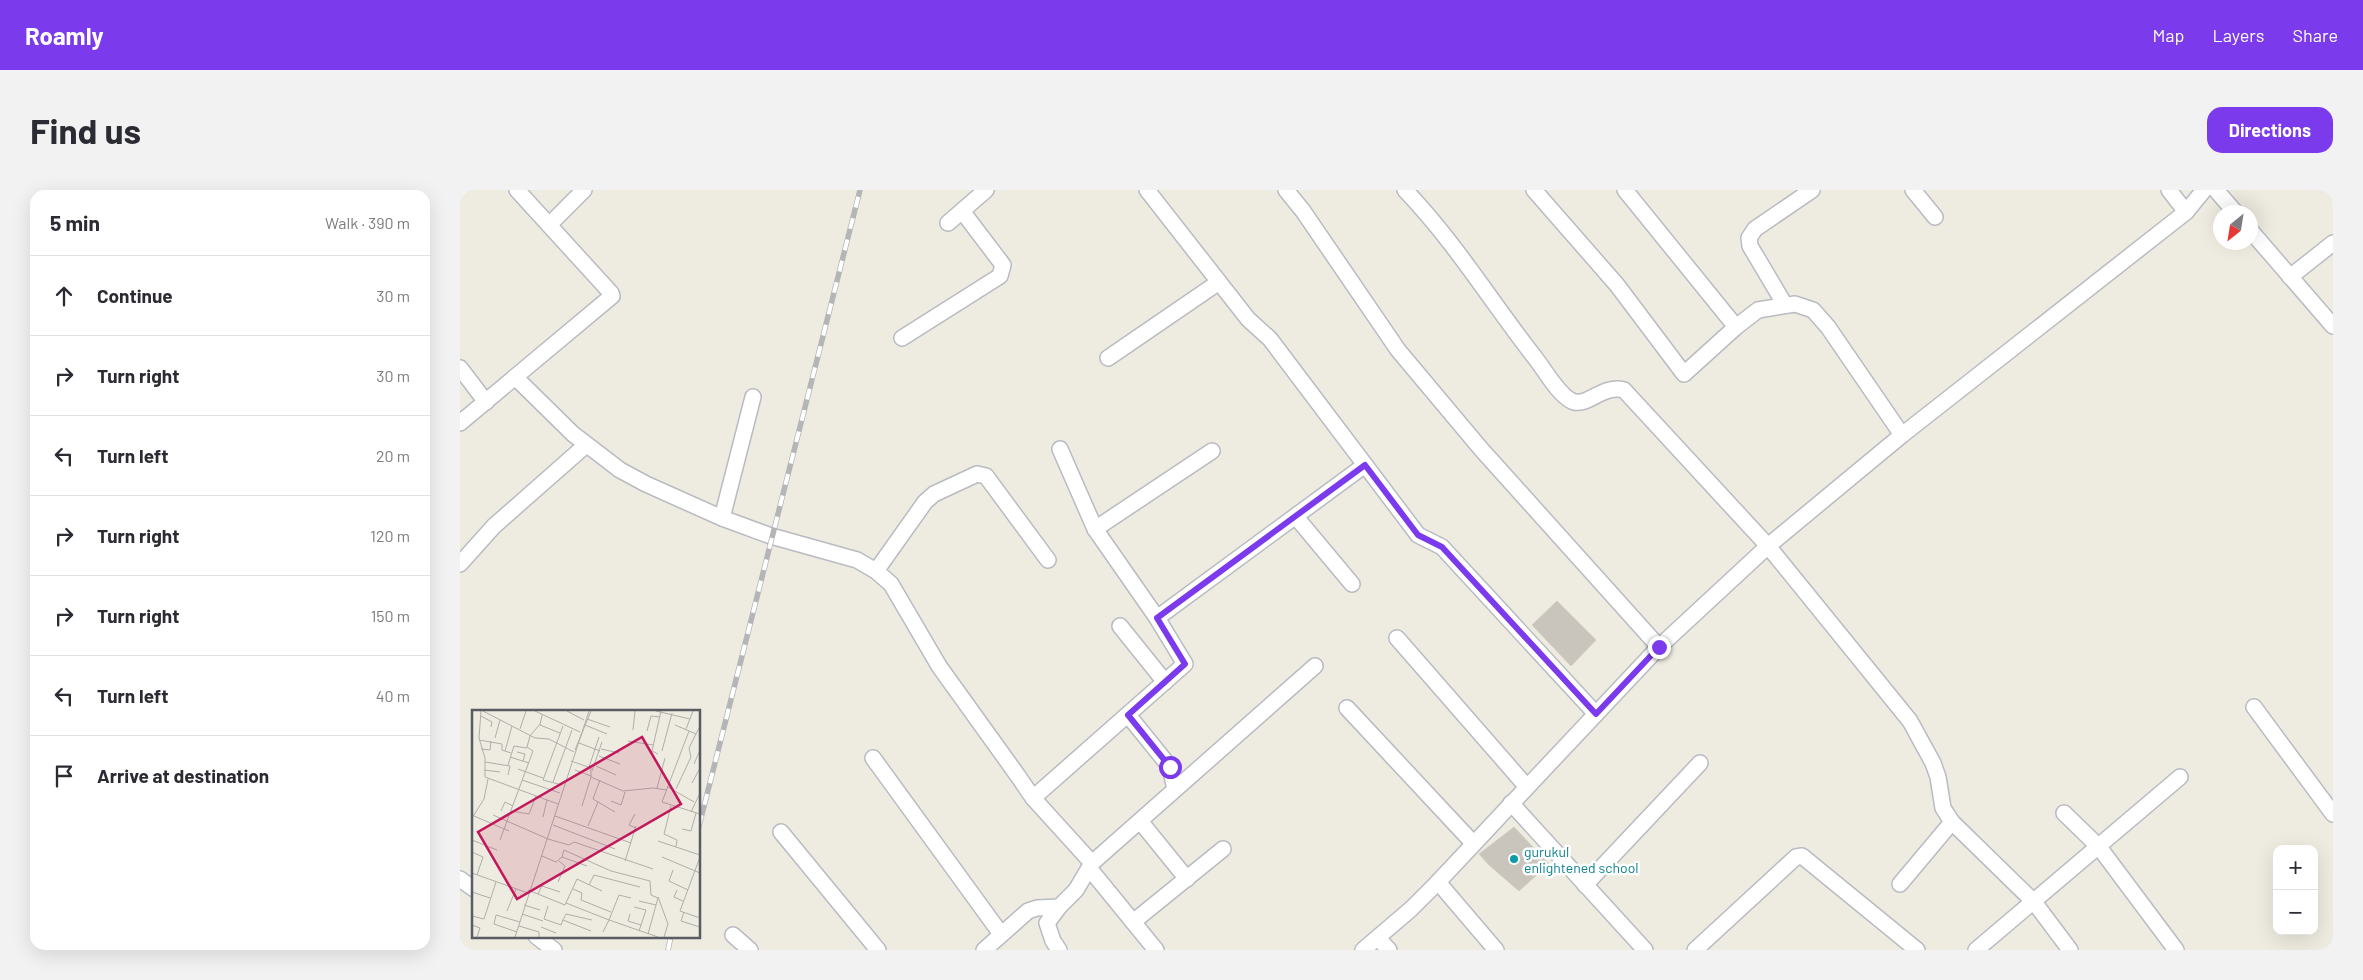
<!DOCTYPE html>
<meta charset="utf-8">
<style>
body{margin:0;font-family:Barlow,sans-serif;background:#f2f2f3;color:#2b2b33}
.controls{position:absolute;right:15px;bottom:15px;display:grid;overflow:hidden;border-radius:10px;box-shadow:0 5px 20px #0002}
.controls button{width:45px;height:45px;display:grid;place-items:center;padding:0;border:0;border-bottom:1px solid #e1e1e2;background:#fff;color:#2b2b33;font:25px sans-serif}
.compass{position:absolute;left:1753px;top:15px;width:45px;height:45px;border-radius:50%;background:#fff;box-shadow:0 5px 20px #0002;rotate:210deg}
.stop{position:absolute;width:15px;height:15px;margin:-11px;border:4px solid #7c3aed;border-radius:50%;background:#fff}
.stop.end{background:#7c3aed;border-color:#fff;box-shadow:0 1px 5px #0008}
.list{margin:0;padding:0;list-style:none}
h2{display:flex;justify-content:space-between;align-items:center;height:65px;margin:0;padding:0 20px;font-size:21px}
h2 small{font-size:16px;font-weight:400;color:#7c7c81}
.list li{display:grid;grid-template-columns:32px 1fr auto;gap:15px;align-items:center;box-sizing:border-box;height:80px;padding:0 20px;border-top:1px solid #e1e1e2}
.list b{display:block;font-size:19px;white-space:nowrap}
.list em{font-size:16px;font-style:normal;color:#7c7c81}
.icon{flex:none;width:28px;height:28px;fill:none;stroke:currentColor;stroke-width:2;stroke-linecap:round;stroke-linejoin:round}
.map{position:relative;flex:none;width:1873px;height:760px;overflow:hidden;border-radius:15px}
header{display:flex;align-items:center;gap:30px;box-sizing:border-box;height:70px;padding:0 25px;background:#7c3aed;color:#fff}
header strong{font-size:24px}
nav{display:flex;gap:28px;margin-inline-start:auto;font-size:18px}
.intro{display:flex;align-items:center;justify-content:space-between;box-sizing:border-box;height:120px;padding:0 30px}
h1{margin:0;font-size:35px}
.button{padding:12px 22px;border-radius:15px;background:#7c3aed;color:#fff;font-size:18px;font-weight:700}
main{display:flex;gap:30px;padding:0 30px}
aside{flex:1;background:#fff;border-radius:15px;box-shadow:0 5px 20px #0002}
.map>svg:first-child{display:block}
.building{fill:#c9c5bd;stroke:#d3cebe}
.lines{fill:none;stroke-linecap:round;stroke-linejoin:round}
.minor-casing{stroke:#b8bbc1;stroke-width:18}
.minor{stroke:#fff;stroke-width:15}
.rail-casing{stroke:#b4b5b6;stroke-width:5.5}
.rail{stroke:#fff;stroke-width:4;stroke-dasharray:11;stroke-linecap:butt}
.route{stroke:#7c3aed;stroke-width:6}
.culture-dot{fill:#0f9aa8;stroke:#fff;stroke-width:2}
.labels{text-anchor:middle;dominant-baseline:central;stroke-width:5;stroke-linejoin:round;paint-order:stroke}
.culture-label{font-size:14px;fill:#0d838f;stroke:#fff;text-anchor:start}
.inset-road{fill:none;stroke:#aeafaa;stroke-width:1}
.view{fill:#c2185b;fill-opacity:0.15;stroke:#c2185b;stroke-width:2.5}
.inset-edge{fill:none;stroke:#595d63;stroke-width:2.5}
</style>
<header>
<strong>Roamly</strong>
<nav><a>Map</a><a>Layers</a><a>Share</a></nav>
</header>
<div class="intro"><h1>Find us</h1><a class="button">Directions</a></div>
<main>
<aside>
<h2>5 min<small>Walk · 390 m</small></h2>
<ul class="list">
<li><svg class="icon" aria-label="ahead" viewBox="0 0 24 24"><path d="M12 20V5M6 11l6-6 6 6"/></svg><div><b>Continue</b></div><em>30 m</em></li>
<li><svg class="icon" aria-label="right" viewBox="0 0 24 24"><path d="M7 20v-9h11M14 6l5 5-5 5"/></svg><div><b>Turn right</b></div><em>30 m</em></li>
<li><svg class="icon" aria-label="left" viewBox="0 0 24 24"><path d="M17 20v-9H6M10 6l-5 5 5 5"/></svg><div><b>Turn left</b></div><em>20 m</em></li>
<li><svg class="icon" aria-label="right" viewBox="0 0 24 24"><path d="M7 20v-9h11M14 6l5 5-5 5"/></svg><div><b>Turn right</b></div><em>120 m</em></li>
<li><svg class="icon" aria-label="right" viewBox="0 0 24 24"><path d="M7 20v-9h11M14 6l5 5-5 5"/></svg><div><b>Turn right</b></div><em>150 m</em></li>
<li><svg class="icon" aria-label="left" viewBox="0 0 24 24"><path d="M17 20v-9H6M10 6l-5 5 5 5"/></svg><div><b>Turn left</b></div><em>40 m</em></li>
<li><svg class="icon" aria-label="arrive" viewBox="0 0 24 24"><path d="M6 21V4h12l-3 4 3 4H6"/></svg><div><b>Arrive at destination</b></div></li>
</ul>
</aside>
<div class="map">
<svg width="1873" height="760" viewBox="0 0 1873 760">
<rect width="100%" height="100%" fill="#eeece0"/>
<g class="building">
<polygon points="1097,411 1136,450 1111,476 1072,435"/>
<polygon points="1054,637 1089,674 1059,701 1029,675 1019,664"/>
</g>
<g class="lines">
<g class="minor-casing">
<g id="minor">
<polyline points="687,0 788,129 810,149 958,345 982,357 1136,524"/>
<polyline points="826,0 843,21 938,160 1021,259 1199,457"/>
<path d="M 945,0 C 995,52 1032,113 1076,169 C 1086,182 1097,202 1110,210 C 1126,220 1141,194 1164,200 L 1308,356 L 1450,531 L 1473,573 L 1478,587 L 1483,618 L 1492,632 L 1574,712 L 1610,760"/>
<polyline points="1074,0 1157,95 1224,184 1276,137"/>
<polyline points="1165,0 1276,137 1298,120 1335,114 1353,120 1368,137 1442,245"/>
<polyline points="1453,0 1475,27"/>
<polyline points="1709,0 1726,22"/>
<polyline points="1756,0 1775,22"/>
<polyline points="488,33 526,0"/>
<polyline points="89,35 124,0"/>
<polyline points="1790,40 1873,136"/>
<polyline points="1830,87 1873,53"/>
<polyline points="1325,115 1290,56 1289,48 1295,39 1352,0"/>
<polyline points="442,148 540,86 543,75 502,21"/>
<polyline points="648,168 759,92"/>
<polyline points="0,178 26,212"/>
<polyline points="55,187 113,244 160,280 186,294 262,328 311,346 397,370 416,381 431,394 479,476 558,586 573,608 632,673 616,700 599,717 587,733 593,751 599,760"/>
<polyline points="0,233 152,106 151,103 57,0"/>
<polyline points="600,259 635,339 697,428 905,275"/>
<polyline points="836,327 892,394"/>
<polyline points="262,328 293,207"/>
<polyline points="635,339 752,261"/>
<polyline points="0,374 34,336 126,255"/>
<polyline points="416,381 465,312 474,304 517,284 526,286 588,370"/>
<polyline points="660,436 705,492"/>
<polyline points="937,448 1067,597"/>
<polyline points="1794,517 1873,624"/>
<polyline points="887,518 1013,653"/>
<polyline points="668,525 710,577 715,599"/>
<polyline points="413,568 541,744"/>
<polyline points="573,608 725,474 697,428"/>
<polyline points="1051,613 1185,760"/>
<polyline points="1604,623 1639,657 1716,760"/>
<polyline points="680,631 727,689"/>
<polyline points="321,642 418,760"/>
<polyline points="632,673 855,476"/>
<polyline points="629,678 696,760"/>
<polyline points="0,689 14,699"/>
<polyline points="978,692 1036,760"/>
<polyline points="1440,694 1492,632"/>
<polyline points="1125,695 1240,573"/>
<polyline points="673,732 763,659"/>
<polyline points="273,745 290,760"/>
<polyline points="76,746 94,760"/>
<polyline points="918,748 929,760"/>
<polyline points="524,760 568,721 577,718 599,717"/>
<polyline points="903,760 951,719 978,692 1199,457 1308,356 1442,245 1726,22 1744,0"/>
<polyline points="1235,760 1336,667 1342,666 1457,760"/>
<polyline points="1516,760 1720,587"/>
</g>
</g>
<use href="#minor" class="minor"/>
<g class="rail-casing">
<g id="rail">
<polyline points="239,636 400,0"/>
<polyline points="208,760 211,746"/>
</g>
</g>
<use href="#rail" class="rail"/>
</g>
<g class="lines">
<polyline class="route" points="710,577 668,525 725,474 697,428 905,275 958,345 982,357 1136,524 1199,457"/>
</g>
<circle class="culture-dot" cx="1054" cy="669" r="5"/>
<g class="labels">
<g class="culture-label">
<text x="1064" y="661">gurukul<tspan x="1064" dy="16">enlightened school</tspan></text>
</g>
</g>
<g transform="translate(12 520)">
<rect width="228" height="228" fill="#eeece0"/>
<path class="inset-road" d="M 9,1 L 7,28 L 13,48 L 13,67 L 86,94M 11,1 L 63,28 L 77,29 L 102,42M 63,1 L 108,22M 95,1 L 112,10M 184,1 L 218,9M 70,5 L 68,15 L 88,23M 9,6 L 20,12 L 19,17M 115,9 L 138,17M 113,15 L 135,24M 203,15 L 224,24M 48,19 L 54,1M 214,19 L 221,1M 161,20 L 163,1M 175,21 L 179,6 L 188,7M 217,21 L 190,92 L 228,104M 23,28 L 28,10M 7,30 L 30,34 L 30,40 L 39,43M 156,31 L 181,35M 107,33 L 128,41M 9,39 L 18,40 L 19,31M 129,39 L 147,43M 103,40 L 119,1M 33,41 L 40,16M 190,41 L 200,3M 45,42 L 53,44 L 51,51M 186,44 L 180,41 L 189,1M 127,46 L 148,54M 38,47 L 57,53M 99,51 L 119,58 L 119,67 L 151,81 L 181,78 L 195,80M 13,52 L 38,56 L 36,65M 222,54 L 228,40M 36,55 L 42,36 L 55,38M 124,56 L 144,65M 117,57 L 127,27M 46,59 L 71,68M 12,60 L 28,62M 103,60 L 119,66M 120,61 L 130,32M 50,70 L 88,83M 81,72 L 100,20M 220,73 L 228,58M 90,75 L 71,70 L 91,16M 196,77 L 222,92M 185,78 L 193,48M 204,79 L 219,47 L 217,38 L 228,16M 139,91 L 149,95 L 153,82M 126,92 L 121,89 L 128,70M 110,96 L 119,67M 199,96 L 192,124 L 205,130 L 204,137M 29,101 L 33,92 L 41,96M 39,101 L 57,104 L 64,86M 219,102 L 228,83M 163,104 L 157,115 L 164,118M 21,105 L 76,129 L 97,135 L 102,132 L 181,159M 2,106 L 37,121M 83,106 L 159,133M 71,107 L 75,90M 0,108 L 12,89 L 16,69M 81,115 L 143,139M 116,116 L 126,92 L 143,102M 210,119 L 219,121 L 224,103M 0,130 L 25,140M 28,130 L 61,41 L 55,37 L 58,26 L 68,14M 186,131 L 228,145M 0,142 L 11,147 L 5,165M 70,146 L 84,152 L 90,147 L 115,156M 90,147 L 92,140 L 139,161 L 178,171 L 179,185 L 186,188 L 176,224M 190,147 L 228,163M 228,147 L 208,201 L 228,208M 153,151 L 164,116M 201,160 L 197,171 L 216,180M 0,163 L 56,183M 86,172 L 93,156 L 87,151M 117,175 L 122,165 L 168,177M 101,179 L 110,183 L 109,190 L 139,202M 56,180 L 93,195 L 105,169 L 130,181M 205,180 L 202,187 L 211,191M 0,182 L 18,188M 66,184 L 70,176 L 88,182M 186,187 L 196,214 L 192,227M 167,191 L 184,195M 94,193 L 137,210 L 147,185 L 159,188M 52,195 L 68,200M 76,196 L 72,209 L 89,215 L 91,210M 162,197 L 174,200 L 167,221M 35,201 L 44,179M 212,202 L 209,211 L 228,217M 50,204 L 71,211M 158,204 L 156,211 L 169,215M 0,206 L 12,209 L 24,172M 0,215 L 8,218 L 5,227M 47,216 L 67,222 L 67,227M 69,217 L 84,223M 119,221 L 91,210 L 94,204 L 120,210M 45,222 L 22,214 L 24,205 L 48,212M 131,222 L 137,210 L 186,227M 43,227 L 117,1"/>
<path class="view" d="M 170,27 L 209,94 L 45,189 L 6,122 Z"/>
<rect width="228" height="228" class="inset-edge"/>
</g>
</svg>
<div class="controls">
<button>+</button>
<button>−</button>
</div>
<svg class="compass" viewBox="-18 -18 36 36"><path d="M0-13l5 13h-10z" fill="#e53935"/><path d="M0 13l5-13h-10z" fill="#7c7c81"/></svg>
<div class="stop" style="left:710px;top:577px"></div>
<div class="stop end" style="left:1199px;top:457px"></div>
</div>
</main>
